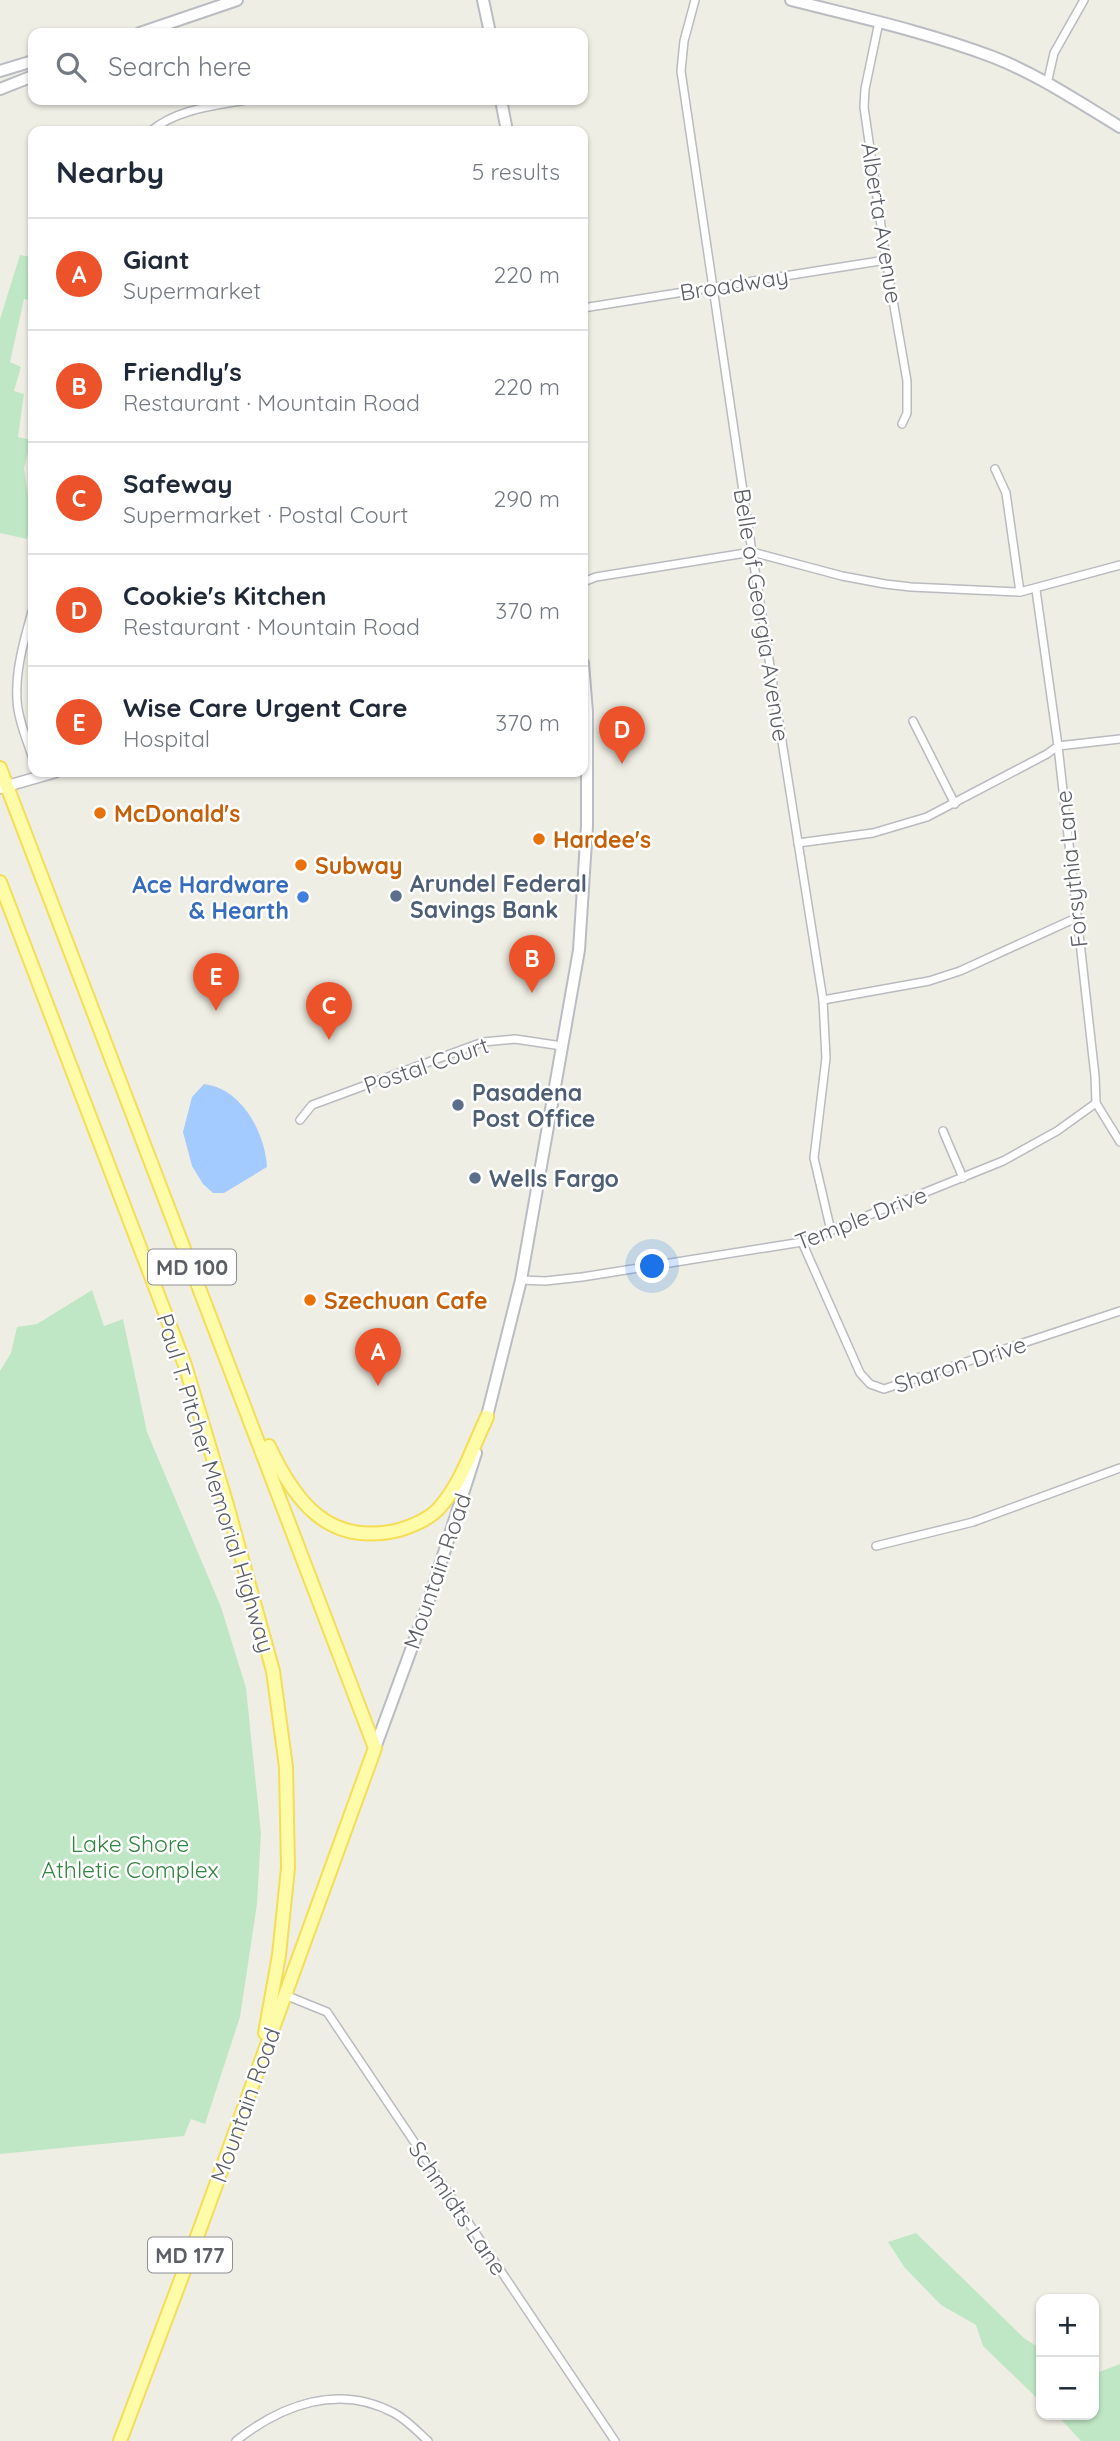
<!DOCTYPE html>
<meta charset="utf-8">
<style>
body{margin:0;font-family:Quicksand,sans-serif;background:#f2f2f3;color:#1f2937}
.controls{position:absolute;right:21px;bottom:21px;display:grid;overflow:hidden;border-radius:14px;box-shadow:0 2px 5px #0004}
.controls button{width:63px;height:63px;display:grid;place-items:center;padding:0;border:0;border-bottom:2px solid #e0e1e3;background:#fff;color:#1f2937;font:35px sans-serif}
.you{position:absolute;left:653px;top:1267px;width:24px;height:24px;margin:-18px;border:5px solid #fff;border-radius:50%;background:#1a73e8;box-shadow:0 0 0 10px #1a73e833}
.badge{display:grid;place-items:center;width:46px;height:46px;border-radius:50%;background:#ed532b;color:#fff;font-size:23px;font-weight:700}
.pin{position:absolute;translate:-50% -58px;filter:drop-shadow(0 2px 4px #0008)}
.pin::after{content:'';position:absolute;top:37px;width:24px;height:21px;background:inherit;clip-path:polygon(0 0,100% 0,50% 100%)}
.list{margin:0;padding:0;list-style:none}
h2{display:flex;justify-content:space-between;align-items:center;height:91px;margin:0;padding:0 28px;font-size:30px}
h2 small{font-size:23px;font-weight:400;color:#747a83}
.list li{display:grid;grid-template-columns:46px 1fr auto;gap:21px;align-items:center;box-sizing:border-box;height:112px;padding:0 28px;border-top:2px solid #e0e1e3}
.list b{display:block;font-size:26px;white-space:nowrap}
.list p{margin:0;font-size:23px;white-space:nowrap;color:#747a83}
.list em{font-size:23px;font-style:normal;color:#747a83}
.icon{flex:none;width:38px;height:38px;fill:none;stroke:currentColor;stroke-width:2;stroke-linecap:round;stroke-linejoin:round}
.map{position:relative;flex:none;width:1120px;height:2441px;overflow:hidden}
.search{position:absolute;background:#fff;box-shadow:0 2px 5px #0004;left:28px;top:28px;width:560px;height:77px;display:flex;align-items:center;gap:18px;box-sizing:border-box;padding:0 24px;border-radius:14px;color:#747a83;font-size:26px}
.panel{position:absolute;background:#fff;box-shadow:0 2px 5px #0004;left:28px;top:126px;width:560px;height:651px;border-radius:14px}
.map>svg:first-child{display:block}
.green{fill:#c0e7c5}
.water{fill:#a4cbff}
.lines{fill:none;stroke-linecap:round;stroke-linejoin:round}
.minor-casing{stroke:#b9bbc0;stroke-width:10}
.tertiary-casing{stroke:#b9bbc0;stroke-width:13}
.secondary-casing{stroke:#b9bcc2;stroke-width:14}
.primary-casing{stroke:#f5dd57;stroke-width:16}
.minor{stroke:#fff;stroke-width:7}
.tertiary{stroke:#fff;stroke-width:10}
.secondary{stroke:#fff;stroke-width:10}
.primary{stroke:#fffca9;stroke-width:12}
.food-dot{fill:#e8710a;stroke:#fff;stroke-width:2.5}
.service-dot{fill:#5c6f8a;stroke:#fff;stroke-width:2.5}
.shop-dot{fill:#3f7fe0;stroke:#fff;stroke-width:2.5}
.labels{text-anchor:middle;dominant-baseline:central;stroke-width:5;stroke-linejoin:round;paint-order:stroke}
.shield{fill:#fff;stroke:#8d8f93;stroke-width:2}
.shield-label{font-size:21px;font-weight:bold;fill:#5c5f65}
.street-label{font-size:23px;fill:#5c5f65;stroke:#fff}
.food-label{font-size:23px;font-weight:bold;fill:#c56008;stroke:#fff;text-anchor:start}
.service-label{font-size:23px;font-weight:bold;fill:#4e5e75;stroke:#fff;text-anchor:start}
.shop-label{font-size:23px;font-weight:bold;fill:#366cbe;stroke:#fff;text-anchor:end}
.park-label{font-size:23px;fill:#338541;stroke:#fff}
</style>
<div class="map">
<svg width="1120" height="2441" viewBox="0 0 1120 2441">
<rect width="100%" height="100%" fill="#efeee4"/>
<g class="green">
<polygon points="20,255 31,257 33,255 33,301 24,299 10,362 21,367 14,391 24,394 18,437 31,440 24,468 31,515 27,539 0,533 0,319"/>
<polygon points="92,1290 104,1326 123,1319 147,1432 221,1607 246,1688 261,1833 257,1904 240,2017 205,2124 191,2119 184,2136 0,2154 0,1371 11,1353 17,1327 37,1324"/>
<polygon points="916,2233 1024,2338 1041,2349 1041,2402 983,2346 976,2325 941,2305 905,2268 888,2242"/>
<polygon points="1120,2364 1120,2441 1081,2441 1057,2415 1094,2415 1094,2374"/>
</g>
<path class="water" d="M 204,1084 C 241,1088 265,1132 267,1167 L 224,1193 L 213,1193 L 203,1184 L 192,1166 L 183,1132 L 192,1097 Z"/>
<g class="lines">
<g class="minor-casing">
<g id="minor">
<polyline points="695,0 684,41 681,71 752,552 823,1000 826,1058 814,1158 831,1231"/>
<polyline points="879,22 865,89 864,107 886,260 907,381 907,413 902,424"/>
<polyline points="1047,84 1054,53 1084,0"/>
<path d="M 151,131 C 177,109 214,106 246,100"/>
<polyline points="583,308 886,260"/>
<polyline points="995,469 1006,493 1020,592"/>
<polyline points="583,582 596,577 752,552 842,576 885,584 911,587 1020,592 1120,565"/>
<polyline points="1036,590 1058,746 1095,1076 1096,1103 1120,1142"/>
<path d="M 33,608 C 25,637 15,669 17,700 C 18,720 27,740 33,759"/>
<polyline points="913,721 955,804"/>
<polyline points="798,843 873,833 927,817 1047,754 1058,746 1120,739"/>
<polyline points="823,1000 929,981 960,971 1076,918"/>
<polyline points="300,1120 312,1105 483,1042 515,1039 562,1046"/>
<polyline points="943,1131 963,1178"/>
<polyline points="802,1242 860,1373 870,1384 884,1389 1120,1311"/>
<polyline points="521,1280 545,1281 582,1277 802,1242 1003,1161 1057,1131 1096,1103"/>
<polyline points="876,1546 973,1522 1120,1468"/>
<polyline points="285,1995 327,2012 615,2441"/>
<path d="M 236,2441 C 281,2405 339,2383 394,2413 C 407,2420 417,2431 428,2441"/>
</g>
</g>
<g class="tertiary-casing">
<polyline id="tertiary" points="0,788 56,772"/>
</g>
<g class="secondary-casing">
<g id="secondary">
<polyline points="483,0 490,33"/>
<path d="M 791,0 C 858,17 927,32 993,57 C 1037,74 1079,102 1120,127"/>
<polyline points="140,33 237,0"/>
<polyline points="0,71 33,61"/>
<polyline points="0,89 33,76"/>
<polyline points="501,100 507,131"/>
<polyline points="485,1424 521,1280 579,950 587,826 587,712 583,663"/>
<polyline points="375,1748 426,1609 476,1453"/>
</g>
</g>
<g class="primary-casing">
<g id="primary">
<polyline points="0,768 375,1748 201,2226 120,2441"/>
<polyline points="0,882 185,1365 227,1505 273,1671 286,1767 288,1868 279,1955 265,2033"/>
<path d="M 269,1446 C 295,1502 329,1547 399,1530 C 412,1526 431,1518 440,1507 C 462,1482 473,1446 487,1417"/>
</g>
</g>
<use href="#minor" class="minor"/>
<use href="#tertiary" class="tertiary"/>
<use href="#secondary" class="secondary"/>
<use href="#primary" class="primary"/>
</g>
<g class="food-dot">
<circle cx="100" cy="813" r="7"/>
<circle cx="539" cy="839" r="7"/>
<circle cx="301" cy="865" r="7"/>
<circle cx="310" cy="1300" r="7"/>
</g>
<g class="service-dot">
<circle cx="396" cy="896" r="7"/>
<circle cx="458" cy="1105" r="7"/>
<circle cx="475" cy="1178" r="7"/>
</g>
<circle class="shop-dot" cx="303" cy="897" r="7"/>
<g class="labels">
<g class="shield">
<rect x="148" y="1249.5" width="88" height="35" rx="5"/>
<rect x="148" y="2237.5" width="84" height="35" rx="5"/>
</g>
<g class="shield-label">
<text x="192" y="1267">MD 100</text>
<text x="190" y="2255">MD 177</text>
</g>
<g class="street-label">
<text transform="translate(882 223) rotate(81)">Alberta Avenue</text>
<text transform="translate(734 284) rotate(-9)">Broadway</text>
<text transform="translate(762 615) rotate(81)">Belle of Georgia Avenue</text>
<text transform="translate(1071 869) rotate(-96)">Forsythia Lane</text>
<text transform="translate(426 1065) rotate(-19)">Postal Court</text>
<text transform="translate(861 1218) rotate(-21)">Temple Drive</text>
<text transform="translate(960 1364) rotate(-18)">Sharon Drive</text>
<text transform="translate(216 1483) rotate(73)">Paul T. Pitcher Memorial Highway</text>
<text transform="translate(437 1571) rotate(-71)">Mountain Road</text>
<text transform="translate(245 2105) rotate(-70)">Mountain Road</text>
<text transform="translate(458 2208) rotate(56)">Schmidts Lane</text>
</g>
<g class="food-label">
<text x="114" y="813">McDonald's</text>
<text x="553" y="839">Hardee's</text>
<text x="315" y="865">Subway</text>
<text x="324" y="1300">Szechuan Cafe</text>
</g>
<g class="service-label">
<text x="410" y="883">Arundel Federal<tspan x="410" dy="26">Savings Bank</tspan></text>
<text x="472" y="1092">Pasadena<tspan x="472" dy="26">Post Office</tspan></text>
<text x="489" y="1178">Wells Fargo</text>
</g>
<g class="shop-label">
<text x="289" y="884">Ace Hardware<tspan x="289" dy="26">&amp; Hearth</tspan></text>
</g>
<g class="park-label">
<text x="130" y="1843">Lake Shore<tspan x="130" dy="26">Athletic Complex</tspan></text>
</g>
</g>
</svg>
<div class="controls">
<button>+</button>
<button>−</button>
</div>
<div class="you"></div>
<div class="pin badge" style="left:378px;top:1386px">A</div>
<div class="pin badge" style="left:532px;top:993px">B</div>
<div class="pin badge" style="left:329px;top:1040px">C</div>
<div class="pin badge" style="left:622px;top:764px">D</div>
<div class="pin badge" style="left:216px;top:1011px">E</div>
<div class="search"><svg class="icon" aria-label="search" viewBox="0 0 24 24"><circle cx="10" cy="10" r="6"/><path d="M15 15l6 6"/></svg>Search here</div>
<section class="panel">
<h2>Nearby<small>5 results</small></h2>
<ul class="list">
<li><span class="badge">A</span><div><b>Giant</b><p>Supermarket</p></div><em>220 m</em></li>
<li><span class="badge">B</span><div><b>Friendly's</b><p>Restaurant · Mountain Road</p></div><em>220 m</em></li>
<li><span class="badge">C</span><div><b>Safeway</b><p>Supermarket · Postal Court</p></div><em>290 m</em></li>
<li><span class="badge">D</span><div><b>Cookie's Kitchen</b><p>Restaurant · Mountain Road</p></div><em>370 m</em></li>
<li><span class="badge">E</span><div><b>Wise Care Urgent Care</b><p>Hospital</p></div><em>370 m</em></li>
</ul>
</section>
</div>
